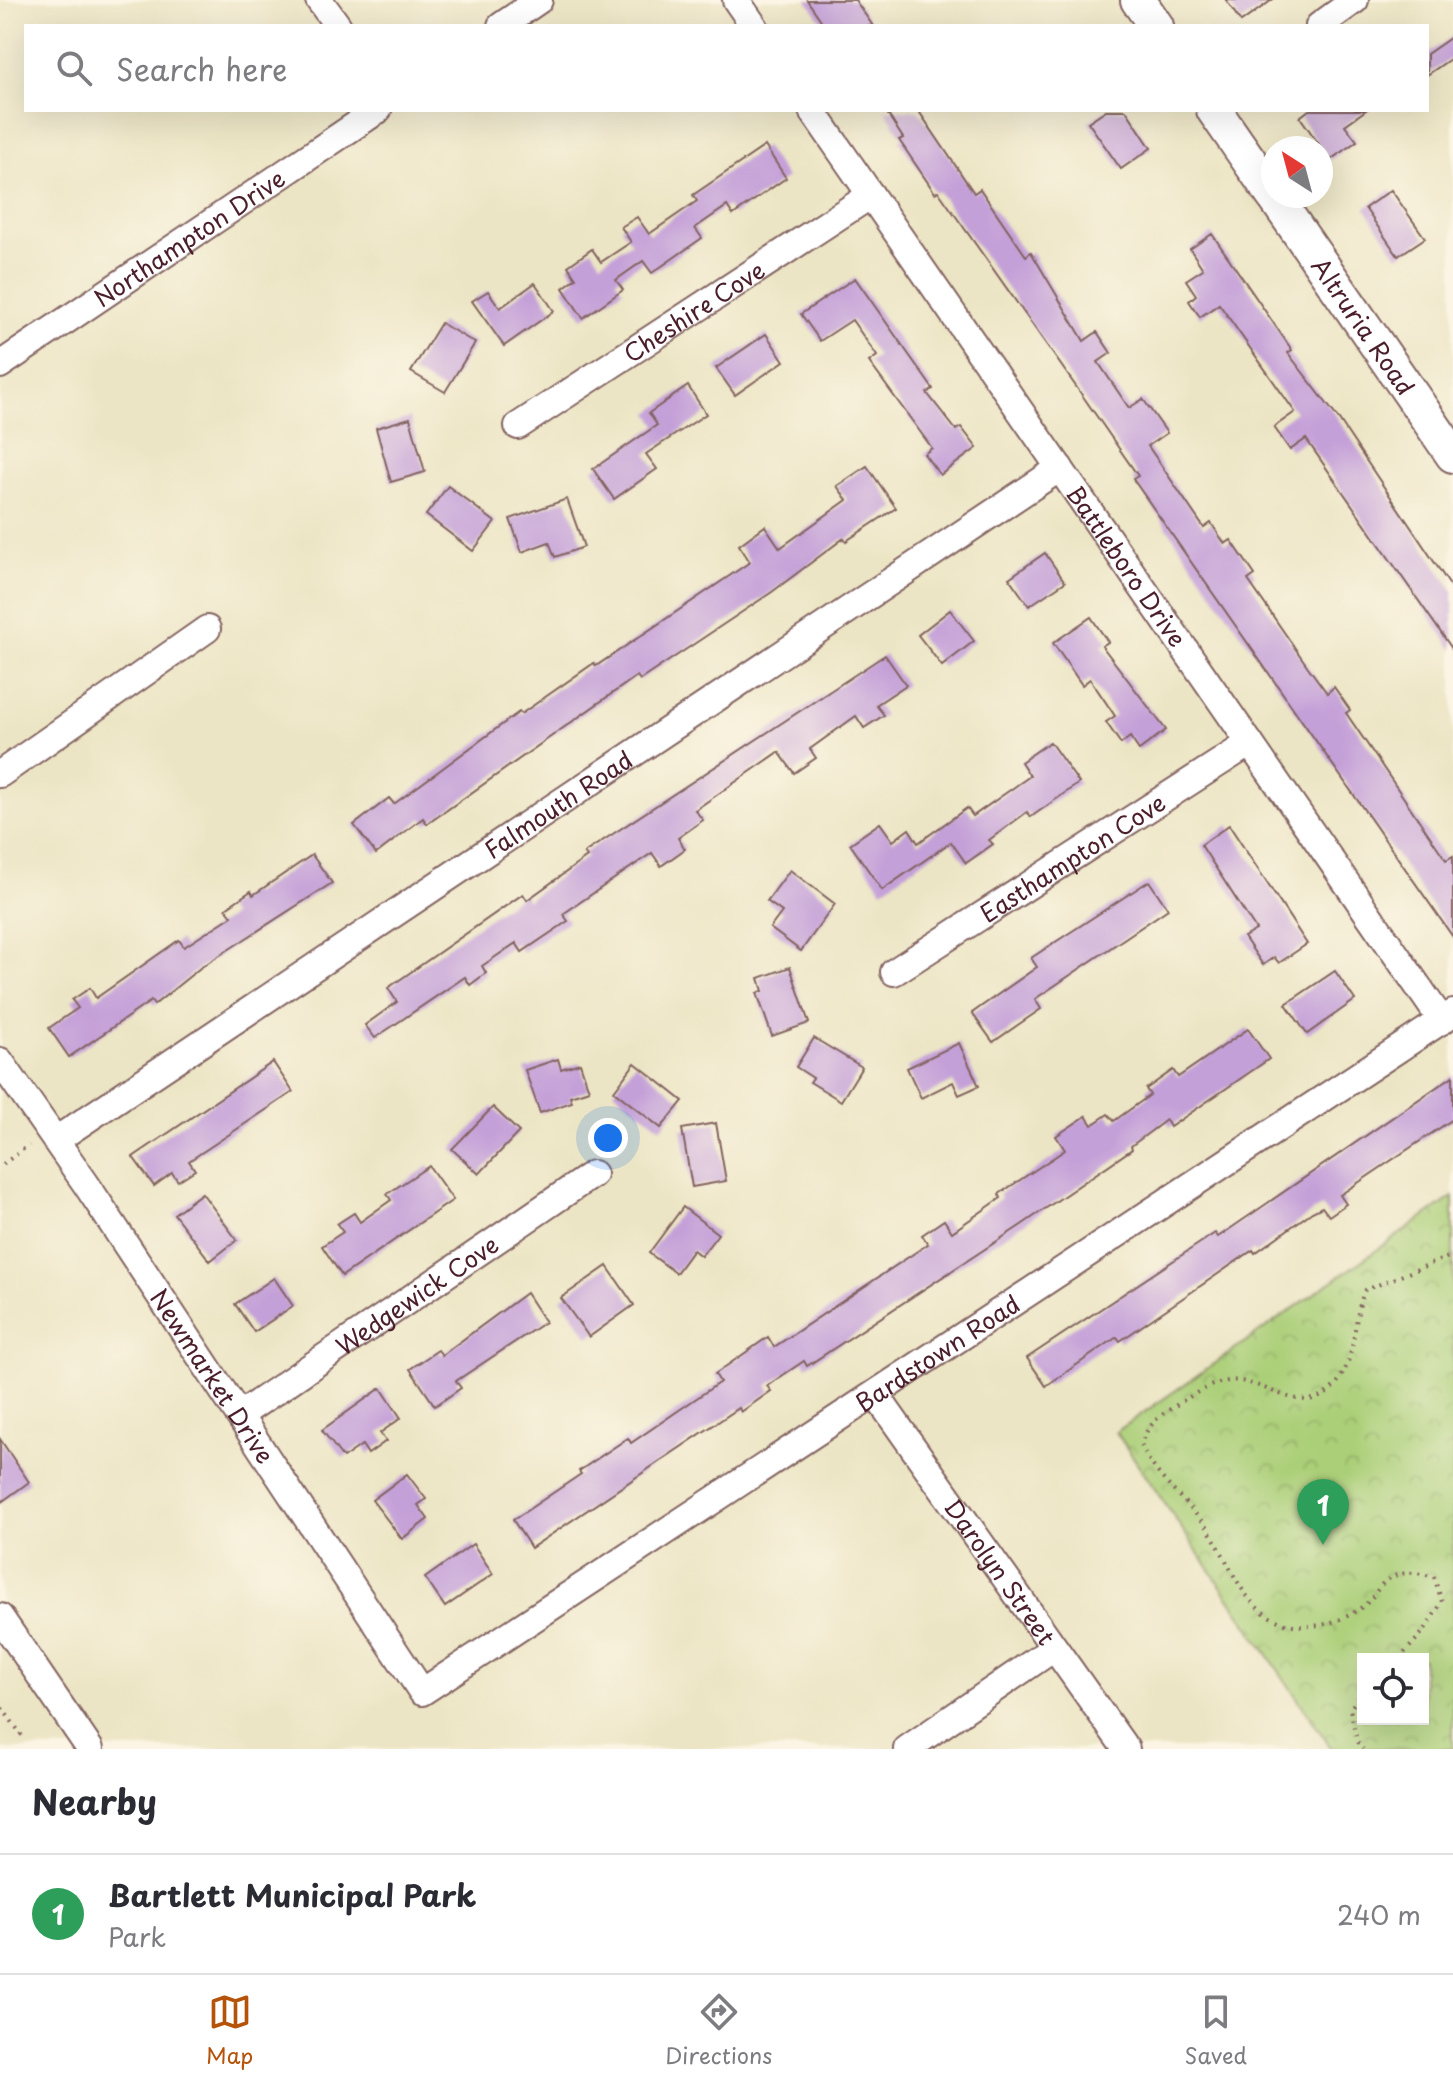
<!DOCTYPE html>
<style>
body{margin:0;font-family:"Playpen Sans",sans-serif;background:#f7f7f7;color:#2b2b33}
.controls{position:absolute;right:24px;bottom:24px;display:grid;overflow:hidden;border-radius:0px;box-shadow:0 8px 32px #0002}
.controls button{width:72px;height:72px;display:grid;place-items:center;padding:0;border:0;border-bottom:2px solid #e1e1e2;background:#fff;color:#2b2b33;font:40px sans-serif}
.compass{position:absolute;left:1261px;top:136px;width:72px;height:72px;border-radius:50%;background:#fff;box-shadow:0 8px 32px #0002;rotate:324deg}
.you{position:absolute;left:608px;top:1138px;width:28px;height:28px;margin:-20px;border:6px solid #fff;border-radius:50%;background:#1a73e8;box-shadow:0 0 0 12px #1a73e833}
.badge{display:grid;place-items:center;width:52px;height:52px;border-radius:50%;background:#b45309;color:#fff;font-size:26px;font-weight:700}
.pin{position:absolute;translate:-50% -66px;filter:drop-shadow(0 2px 4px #0008)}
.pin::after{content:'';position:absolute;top:42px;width:28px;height:24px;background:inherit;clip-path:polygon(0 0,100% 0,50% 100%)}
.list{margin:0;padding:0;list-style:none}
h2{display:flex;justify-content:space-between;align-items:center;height:104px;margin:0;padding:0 32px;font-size:34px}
h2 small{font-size:26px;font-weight:400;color:#7c7c81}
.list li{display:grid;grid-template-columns:52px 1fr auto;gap:24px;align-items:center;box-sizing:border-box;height:120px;padding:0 32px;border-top:2px solid #e1e1e2}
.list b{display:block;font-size:30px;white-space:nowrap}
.list p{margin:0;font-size:26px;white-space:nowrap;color:#7c7c81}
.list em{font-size:26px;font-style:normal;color:#7c7c81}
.icon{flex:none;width:44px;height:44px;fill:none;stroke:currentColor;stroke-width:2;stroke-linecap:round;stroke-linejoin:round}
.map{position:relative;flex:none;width:1453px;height:1749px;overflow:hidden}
.search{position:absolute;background:#fff;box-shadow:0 8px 32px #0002;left:24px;right:24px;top:24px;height:88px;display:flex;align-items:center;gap:20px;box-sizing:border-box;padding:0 28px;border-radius:0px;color:#7c7c81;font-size:30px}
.sheet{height:224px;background:#fff}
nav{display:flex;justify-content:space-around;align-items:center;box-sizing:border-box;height:112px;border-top:2px solid #e1e1e2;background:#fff;font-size:22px;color:#7c7c81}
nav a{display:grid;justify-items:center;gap:4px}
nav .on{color:#b45309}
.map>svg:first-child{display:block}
.park{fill:url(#park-crowns);stroke:#7a7752;stroke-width:2;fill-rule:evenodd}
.building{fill:#c4a0d8}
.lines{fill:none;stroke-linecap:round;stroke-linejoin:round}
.minor-casing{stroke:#836461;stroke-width:30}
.tertiary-casing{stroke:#836461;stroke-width:38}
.path{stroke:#836461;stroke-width:4;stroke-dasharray:2 6;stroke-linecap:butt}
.minor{stroke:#fff;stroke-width:26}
.tertiary{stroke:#fff;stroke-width:34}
.labels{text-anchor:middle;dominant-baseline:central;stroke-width:6;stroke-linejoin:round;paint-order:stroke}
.street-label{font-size:24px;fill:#4a1f2b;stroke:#fcf5e5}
</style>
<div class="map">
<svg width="1453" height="1749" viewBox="0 0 1453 1749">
<defs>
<pattern id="park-crowns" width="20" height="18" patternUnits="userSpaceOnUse" patternTransform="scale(2)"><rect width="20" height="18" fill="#abcf78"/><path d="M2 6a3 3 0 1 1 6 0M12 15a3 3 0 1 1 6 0" fill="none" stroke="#95b168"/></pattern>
</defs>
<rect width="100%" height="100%" fill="#fcf5e5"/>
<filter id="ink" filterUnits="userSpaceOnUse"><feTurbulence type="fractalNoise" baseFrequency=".0125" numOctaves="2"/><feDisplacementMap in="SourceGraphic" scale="16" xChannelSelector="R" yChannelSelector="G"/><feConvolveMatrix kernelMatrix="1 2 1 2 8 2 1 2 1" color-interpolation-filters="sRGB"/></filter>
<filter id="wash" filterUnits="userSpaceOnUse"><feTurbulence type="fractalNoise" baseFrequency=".006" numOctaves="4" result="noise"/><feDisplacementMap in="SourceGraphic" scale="32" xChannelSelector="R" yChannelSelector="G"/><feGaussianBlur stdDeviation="1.8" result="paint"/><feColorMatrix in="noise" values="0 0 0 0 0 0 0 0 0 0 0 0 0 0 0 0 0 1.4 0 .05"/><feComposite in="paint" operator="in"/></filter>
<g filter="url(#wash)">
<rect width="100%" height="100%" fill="#ece5c5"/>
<path class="park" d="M 1453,1197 L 1453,1749 L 1332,1749 L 1116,1432 ZM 1363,1659 L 1423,1659 L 1423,1719 L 1363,1719 Z"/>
<g id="blocks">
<g class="building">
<polygon points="807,0 855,0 873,26 825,26"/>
<polygon points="1226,0 1272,0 1241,22"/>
<polygon points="1453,36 1453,57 1427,75 1427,54"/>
<polygon points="885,110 918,110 974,193 980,189 1026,256 1031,252 1084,341 1097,332 1111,353 1098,362 1129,408 1143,399 1167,433 1148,446 1204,528 1211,523 1225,544 1231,540 1255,575 1248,580 1308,667 1327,693 1334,687 1350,710 1346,713 1446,860 1453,856 1453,937 1133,479 1138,476 1082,395 938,191 935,193 899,140 903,138"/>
<polygon points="1106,110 1126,110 1151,148 1121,169 1088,122"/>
<polygon points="1309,110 1366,110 1345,125 1357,141 1330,160 1300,117"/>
<polygon points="765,146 786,178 733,215 727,206 695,228 702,238 652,273 643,261 616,280 623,290 583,318 563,288 576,278 568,266 592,249 601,262 631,242 621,227 637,217 649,234 697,201 693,195"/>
<polygon points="1391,190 1425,238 1398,256 1365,208"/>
<polygon points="1212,234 1292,350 1288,353 1337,417 1453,590 1453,650 1306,439 1290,450 1274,427 1295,412 1219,304 1200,317 1189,301 1196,295 1186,280 1203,269 1190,249"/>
<polygon points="855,278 933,389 927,393 956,430 961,427 977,448 940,475 924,454 932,448 869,362 877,356 852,320 820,341 801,314"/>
<polygon points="535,283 554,311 504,346 472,301 488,291 500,308"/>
<polygon points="441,323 475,343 445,392 411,372"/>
<polygon points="766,334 784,361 735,395 716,368"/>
<polygon points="688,386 706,414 646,454 657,469 614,499 593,469 657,425 649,413"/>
<polygon points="410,418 425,472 391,482 376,428"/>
<polygon points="867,466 896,508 846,541 844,538 772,592 640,680 637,676 427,824 423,818 376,854 354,825 389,798 394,804 519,712 521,714 594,663 596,666 750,562 739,545 765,526 780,548 847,500 837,486"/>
<polygon points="448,486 495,522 473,551 426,515"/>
<polygon points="567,499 584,547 555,557 549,542 522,552 510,519"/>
<polygon points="1045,553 1065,582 1029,606 1009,578"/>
<polygon points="950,610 974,641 942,666 918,635"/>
<polygon points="1091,617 1108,642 1102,646 1166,730 1139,750 1130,737 1121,744 1106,722 1115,716 1090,679 1082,685 1053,643"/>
<polygon points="885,655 906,685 876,705 884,715 864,728 856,716 810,749 816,758 794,773 779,752 695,810 703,820 678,838 685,849 661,866 652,853 563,914 568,921 522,952 516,943 482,966 486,973 470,985 465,977 375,1038 365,1025 397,1002 388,988 523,894 527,900 587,857 584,853"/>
<polygon points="1050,742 1079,783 1031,817 1027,812 989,840 993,844 966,863 951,842 882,890 850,844 880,823 893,841 909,829 918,843 967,808 973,816 1030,776 1021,762"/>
<polygon points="1229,825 1307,944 1279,963 1274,957 1263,965 1244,937 1256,930 1201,845"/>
<polygon points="312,855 332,883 200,968 154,1005 151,1001 69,1057 49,1028 78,1008 72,1000 90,988 96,998 179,940 184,947 232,916 226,908 251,891 253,895"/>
<polygon points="790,870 835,904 801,951 770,928 782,912 767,901"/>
<polygon points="1149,881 1168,909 1035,999 1041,1009 993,1042 972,1013 1037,967 1031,958"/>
<polygon points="790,967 809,1023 772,1036 757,993 763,991 759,978"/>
<polygon points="1335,971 1355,1000 1307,1034 1286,1004"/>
<polygon points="1248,1029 1269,1059 1170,1127 1166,1120 1131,1146 1132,1149 1020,1226 807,1366 804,1361 767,1386 771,1391 741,1412 739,1408 531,1548 513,1520 581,1474 579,1471 628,1438 631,1443 720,1382 715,1374 768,1337 774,1347 928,1244 922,1235 944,1220 952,1232 1001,1198 999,1194 1065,1150 1056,1136 1086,1116 1092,1125 1108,1114 1114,1121 1150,1095 1146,1089 1173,1070 1178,1077"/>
<polygon points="814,1038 862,1067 841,1101 810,1082 813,1078 796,1067"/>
<polygon points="959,1043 979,1086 959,1095 953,1082 921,1098 907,1068"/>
<polygon points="558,1059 561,1069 580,1063 589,1090 570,1096 572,1102 540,1113 525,1070"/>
<polygon points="273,1062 293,1092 189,1161 195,1170 178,1181 172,1173 154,1186 133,1157"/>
<polygon points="635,1063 683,1101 661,1128 614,1091"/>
<polygon points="1453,1076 1453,1119 1340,1195 1346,1204 1329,1216 1322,1207 1312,1212 1255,1253 1253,1250 1120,1341 1117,1337 1046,1386 1027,1358 1215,1233 1218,1237"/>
<polygon points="493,1107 519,1132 479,1174 452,1149"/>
<polygon points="716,1123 726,1181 692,1187 682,1129"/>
<polygon points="429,1166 453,1200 342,1276 322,1246 343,1232 337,1224 354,1213 360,1222 391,1200 387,1194"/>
<polygon points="202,1193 237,1240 210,1261 174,1214"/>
<polygon points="683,1207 718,1234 701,1256 693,1250 676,1273 649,1253"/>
<polygon points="607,1266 634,1305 589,1337 561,1298"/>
<polygon points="274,1278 293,1306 254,1332 235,1304"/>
<polygon points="526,1293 545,1322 456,1381 461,1388 435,1406 410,1369 438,1350 442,1355"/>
<polygon points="381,1388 401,1418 380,1433 386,1441 368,1454 362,1445 343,1458 322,1430"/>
<polygon points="0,1439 29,1482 0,1503"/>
<polygon points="407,1474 426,1499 418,1505 428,1519 402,1539 372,1500"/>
<polygon points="473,1544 493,1574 445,1607 425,1578"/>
</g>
</g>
</g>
<g filter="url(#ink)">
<use href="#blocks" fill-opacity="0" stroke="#836461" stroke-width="2"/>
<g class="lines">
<g class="minor-casing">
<g id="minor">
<polyline points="319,0 338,26"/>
<polyline points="736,0 754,26"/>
<polyline points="501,26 539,0"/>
<polyline points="1319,26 1355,0"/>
<path id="s1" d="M 812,110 L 1442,1021"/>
<path id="s2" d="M 0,365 L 378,110"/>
<path id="s3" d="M 518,426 L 871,195"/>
<polyline points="0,774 207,629"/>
<path id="s4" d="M 894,972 L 1250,743"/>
<path id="s5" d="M 0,1061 L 86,1184 L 422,1692 L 1453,1013"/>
<path id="s6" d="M 56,1140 L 1060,468"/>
<path id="s7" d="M 876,1395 L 1126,1749"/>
<path id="s8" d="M 240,1415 L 593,1174"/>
<polyline points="0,1617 90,1749"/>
<polyline points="907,1749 1054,1648"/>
</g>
</g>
<g class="tertiary-casing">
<g id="tertiary">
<polyline points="1138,0 1156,26"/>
<polyline points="1214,110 1273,195"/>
<path id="s9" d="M 1274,196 L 1453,455"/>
</g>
</g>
<g class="path">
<polyline points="3,1164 29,1145"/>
<path d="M 1399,1659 L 1424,1631 L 1442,1602 L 1434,1577 C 1418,1572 1402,1570 1387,1580 C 1379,1585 1374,1597 1367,1603 C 1334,1631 1283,1637 1252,1602 C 1235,1583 1225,1555 1211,1534 C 1189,1500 1155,1481 1141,1443 C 1150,1422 1159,1416 1178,1404 C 1194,1394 1209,1384 1228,1381 C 1260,1376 1298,1416 1328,1392 C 1359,1367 1350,1323 1365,1290 L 1453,1255"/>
<polyline points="1363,1691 1350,1709 1357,1741 1363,1749"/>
<polyline points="2,1708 21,1734 17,1737"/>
</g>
<use href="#minor" class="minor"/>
<use href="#tertiary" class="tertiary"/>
</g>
</g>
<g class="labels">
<g class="street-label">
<text stroke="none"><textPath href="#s2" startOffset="228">Northampton Drive</textPath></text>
<text stroke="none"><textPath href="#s3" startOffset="210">Cheshire Cove</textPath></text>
<text stroke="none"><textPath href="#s9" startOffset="158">Altruria Road</textPath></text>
<text stroke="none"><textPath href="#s1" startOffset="554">Battleboro Drive</textPath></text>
<text stroke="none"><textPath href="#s6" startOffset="604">Falmouth Road</textPath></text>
<text stroke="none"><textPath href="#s4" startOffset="212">Easthampton Cove</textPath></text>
<text stroke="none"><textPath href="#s8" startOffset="214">Wedgewick Cove</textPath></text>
<text stroke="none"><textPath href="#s5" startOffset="1376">Bardstown Road</textPath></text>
<text stroke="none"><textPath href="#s5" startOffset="380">Newmarket Drive</textPath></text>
<text stroke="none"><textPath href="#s7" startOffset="216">Darolyn Street</textPath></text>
</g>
</g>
</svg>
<div class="controls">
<button><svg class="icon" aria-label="locate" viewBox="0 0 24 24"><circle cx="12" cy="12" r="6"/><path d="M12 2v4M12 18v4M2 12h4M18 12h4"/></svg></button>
</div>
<svg class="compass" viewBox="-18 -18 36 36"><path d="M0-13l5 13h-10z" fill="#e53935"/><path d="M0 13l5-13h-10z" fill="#7c7c81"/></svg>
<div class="you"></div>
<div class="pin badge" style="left:1323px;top:1545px;background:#2e9e5b">1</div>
<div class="search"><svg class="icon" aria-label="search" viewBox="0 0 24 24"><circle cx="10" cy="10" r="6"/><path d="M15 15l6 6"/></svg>Search here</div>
</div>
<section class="sheet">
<h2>Nearby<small></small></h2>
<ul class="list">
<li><span class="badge" style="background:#2e9e5b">1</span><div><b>Bartlett Municipal Park</b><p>Park</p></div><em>240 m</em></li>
</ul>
</section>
<nav>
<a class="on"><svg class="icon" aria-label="map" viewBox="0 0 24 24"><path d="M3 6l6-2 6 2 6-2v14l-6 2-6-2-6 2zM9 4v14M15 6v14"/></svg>Map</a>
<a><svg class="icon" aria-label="directions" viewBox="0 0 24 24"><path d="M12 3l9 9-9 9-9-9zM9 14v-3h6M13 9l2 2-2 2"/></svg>Directions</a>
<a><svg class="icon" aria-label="saved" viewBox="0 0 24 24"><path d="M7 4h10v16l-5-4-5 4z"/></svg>Saved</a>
</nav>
